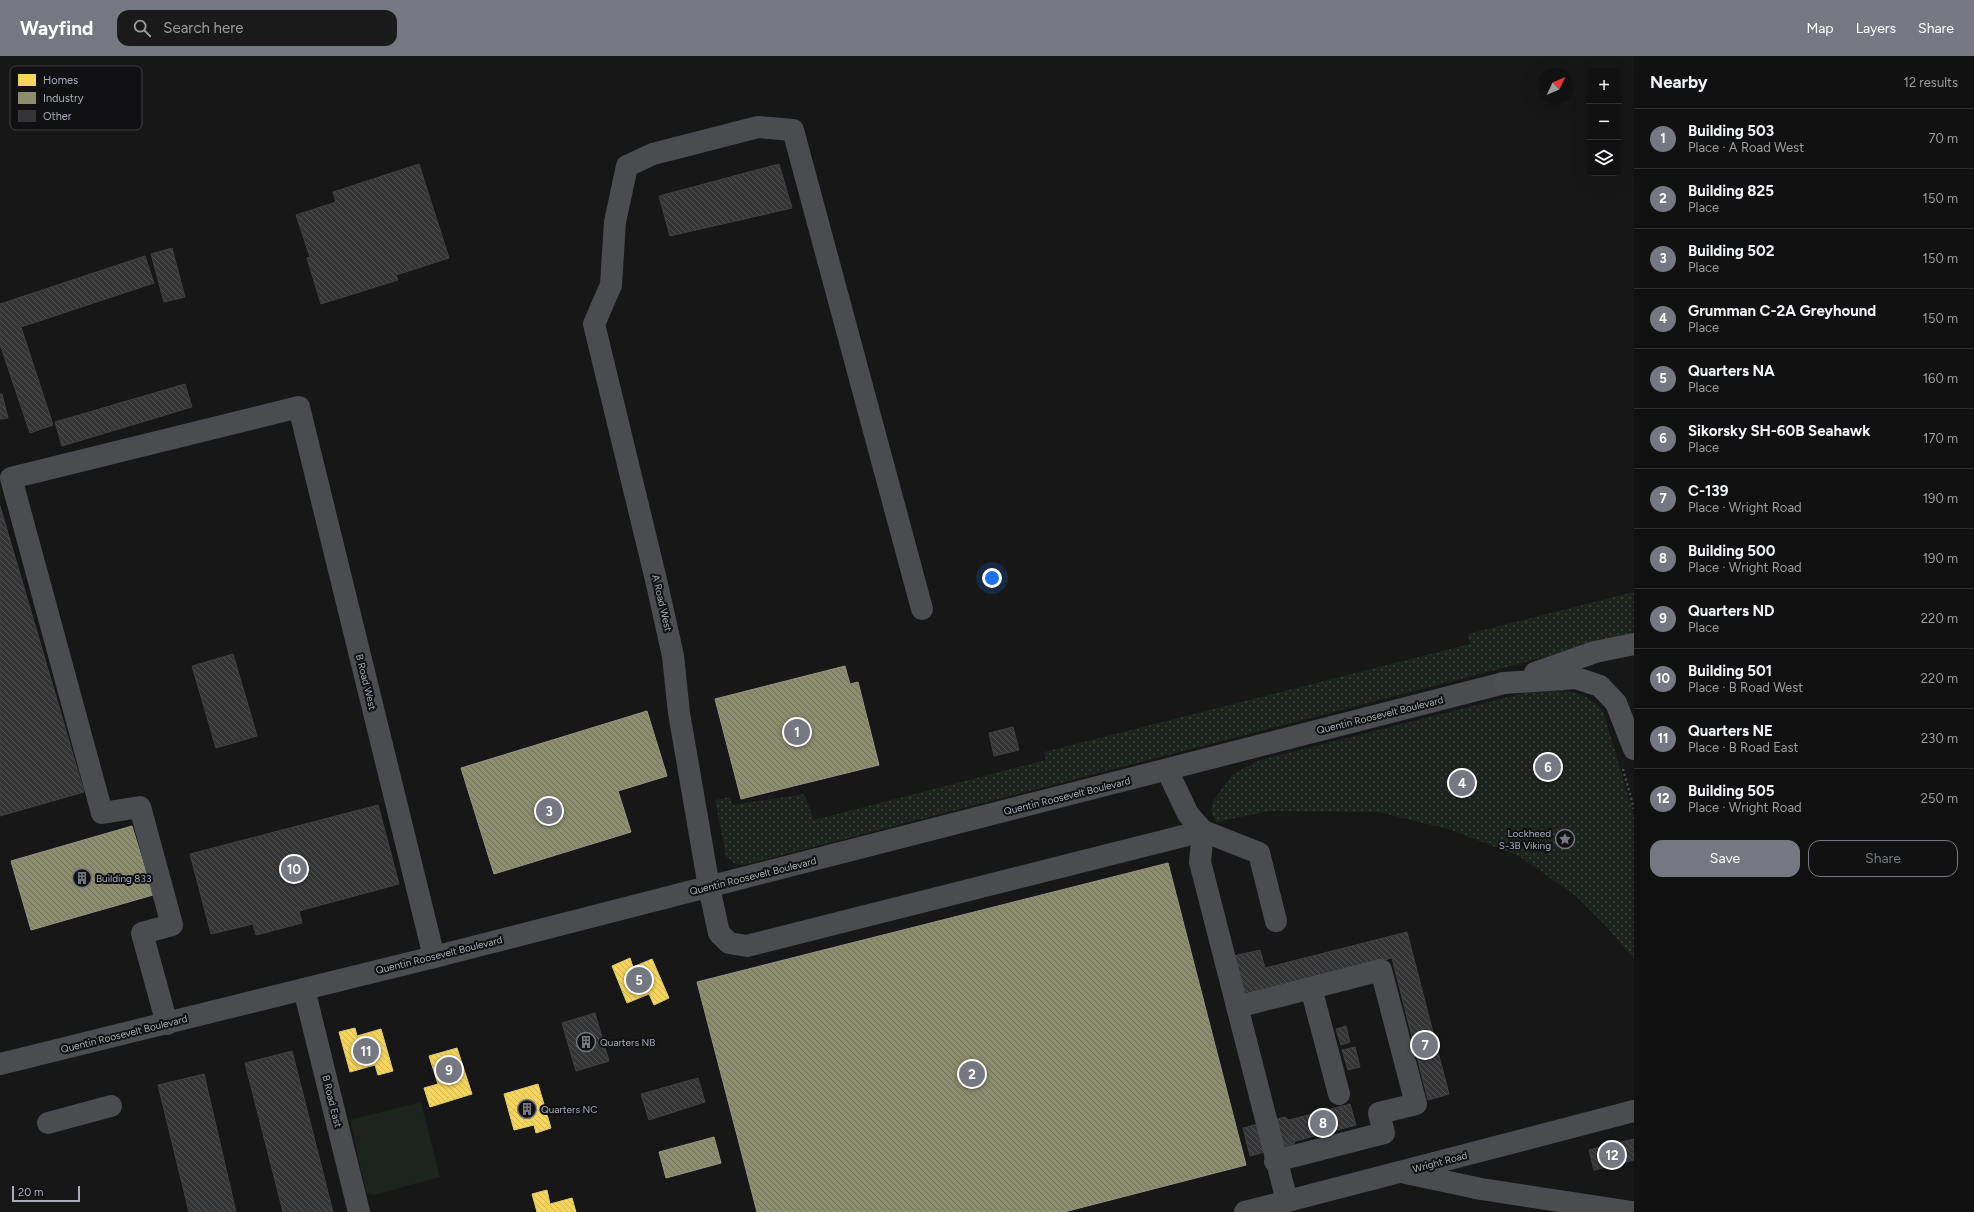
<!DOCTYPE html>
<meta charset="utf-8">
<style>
body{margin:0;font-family:Figtree,sans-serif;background:#1a1a1a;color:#f1f3f6}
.controls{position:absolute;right:12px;top:12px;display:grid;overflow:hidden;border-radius:8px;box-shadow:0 4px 16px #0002}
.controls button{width:36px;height:36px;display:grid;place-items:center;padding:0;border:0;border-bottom:1px solid #303131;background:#111;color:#f1f3f6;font:20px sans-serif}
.compass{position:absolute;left:1538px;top:12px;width:36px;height:36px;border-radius:50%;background:#111;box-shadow:0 4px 16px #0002;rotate:46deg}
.scale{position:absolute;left:12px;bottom:10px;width:68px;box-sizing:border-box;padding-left:4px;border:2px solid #a8adb8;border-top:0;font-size:11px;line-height:14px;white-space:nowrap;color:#a8adb8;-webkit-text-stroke:3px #111113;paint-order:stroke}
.you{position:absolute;left:992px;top:522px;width:14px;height:14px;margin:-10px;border:3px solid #fff;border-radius:50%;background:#1a73e8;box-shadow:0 0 0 6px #1a73e833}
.badge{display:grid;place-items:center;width:26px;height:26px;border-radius:50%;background:#757880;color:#fff;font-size:13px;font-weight:700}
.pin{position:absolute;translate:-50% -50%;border:2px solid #fff;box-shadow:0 1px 4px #0006}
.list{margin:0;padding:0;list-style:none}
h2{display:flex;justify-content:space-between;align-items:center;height:52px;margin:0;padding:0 16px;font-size:17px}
h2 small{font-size:13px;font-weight:400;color:#9c9d9f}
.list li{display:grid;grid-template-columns:26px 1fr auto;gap:12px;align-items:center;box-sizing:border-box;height:60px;padding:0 16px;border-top:1px solid #303131}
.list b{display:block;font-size:15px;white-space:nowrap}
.list p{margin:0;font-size:13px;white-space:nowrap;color:#9c9d9f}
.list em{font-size:13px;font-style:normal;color:#9c9d9f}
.actions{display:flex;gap:8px;padding:12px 16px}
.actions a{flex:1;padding:9px 0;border:1px solid #757880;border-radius:12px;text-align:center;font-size:14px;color:#757880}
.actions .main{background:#757880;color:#fff}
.icon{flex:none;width:22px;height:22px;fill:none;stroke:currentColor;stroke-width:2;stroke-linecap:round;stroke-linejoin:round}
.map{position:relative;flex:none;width:1634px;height:1156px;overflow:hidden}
header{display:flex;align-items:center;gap:24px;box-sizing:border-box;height:56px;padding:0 20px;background:#757880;color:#fff}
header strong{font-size:19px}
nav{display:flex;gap:22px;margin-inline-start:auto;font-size:14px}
.search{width:280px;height:36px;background:#1a1a1a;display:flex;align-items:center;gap:10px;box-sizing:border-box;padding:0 14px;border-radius:12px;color:#9c9d9f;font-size:15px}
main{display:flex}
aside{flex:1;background:#111}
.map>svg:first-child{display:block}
.grass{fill:url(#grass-dots)}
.park{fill:#1d241e}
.homes{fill:url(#homes-back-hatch);stroke:#dfc978}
.industry{fill:url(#industry-back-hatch);stroke:#949684}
.building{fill:url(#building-back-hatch);stroke:#3f4043}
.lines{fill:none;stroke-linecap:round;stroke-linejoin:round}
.path{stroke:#4d4e52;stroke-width:2.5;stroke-dasharray:2 3;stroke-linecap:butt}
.minor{stroke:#4b4c50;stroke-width:22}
.major{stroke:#4d4f52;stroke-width:22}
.labels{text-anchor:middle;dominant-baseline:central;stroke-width:4;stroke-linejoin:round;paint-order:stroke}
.street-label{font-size:10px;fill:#a8adb8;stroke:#111113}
.poi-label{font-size:10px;fill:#a8adb8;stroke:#111113;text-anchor:start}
.key{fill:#111113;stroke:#3e4045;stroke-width:1}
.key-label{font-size:11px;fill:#a8adb8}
</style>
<header>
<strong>Wayfind</strong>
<div class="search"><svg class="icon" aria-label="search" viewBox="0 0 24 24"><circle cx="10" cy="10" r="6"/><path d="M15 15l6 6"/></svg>Search here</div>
<nav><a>Map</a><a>Layers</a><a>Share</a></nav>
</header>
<main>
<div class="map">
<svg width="1634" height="1156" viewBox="0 0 1634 1156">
<defs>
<pattern id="grass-dots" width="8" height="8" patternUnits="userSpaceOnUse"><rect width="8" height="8" fill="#1d241e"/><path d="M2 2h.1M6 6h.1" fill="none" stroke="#3b413d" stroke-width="1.8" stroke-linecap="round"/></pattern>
<pattern id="homes-back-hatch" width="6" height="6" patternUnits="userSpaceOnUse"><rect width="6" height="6" fill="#f6d55c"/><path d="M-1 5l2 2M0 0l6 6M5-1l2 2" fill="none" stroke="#cfb555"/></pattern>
<pattern id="industry-back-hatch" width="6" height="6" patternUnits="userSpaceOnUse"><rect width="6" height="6" fill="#8c8c6e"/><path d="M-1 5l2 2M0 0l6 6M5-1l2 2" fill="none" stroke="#71725e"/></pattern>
<pattern id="building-back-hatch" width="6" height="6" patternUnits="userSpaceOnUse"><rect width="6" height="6" fill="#353536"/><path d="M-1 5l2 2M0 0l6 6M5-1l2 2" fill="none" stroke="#4f5051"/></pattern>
</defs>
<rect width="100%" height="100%" fill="#171717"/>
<g class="grass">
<polygon points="1634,536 1634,578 744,809 736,809 726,800 715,744 730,741 732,749 804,738 814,764 1046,704 1044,696 1470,588 1468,578"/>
<path d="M 1557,633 C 1578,637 1587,638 1603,655 L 1634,759 L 1634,903 L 1607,871 L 1576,840 L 1519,800 L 1448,773 L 1379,756 L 1269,755 L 1216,766 L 1211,755 L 1213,745 L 1233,718 L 1260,704 L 1532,635 Z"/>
</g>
<polygon class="park" points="421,1046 440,1121 374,1139 366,1137 350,1064"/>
<g class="homes">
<polygon points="630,902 633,911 652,903 669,942 654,949 649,938 627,947 612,910"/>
<polygon points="355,972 357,980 381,973 393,1015 378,1019 375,1009 350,1016 339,976"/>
<polygon points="457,992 472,1038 430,1051 424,1032 438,1028 429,1000"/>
<polygon points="538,1028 551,1072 536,1077 534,1069 514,1074 504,1038"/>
<polygon points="547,1134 550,1148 572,1142 576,1156 537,1156 532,1138"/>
</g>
<g class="industry">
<polygon points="845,610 850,628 858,626 879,709 741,743 715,643"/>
<polygon points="647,655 667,720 618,735 631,776 494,818 461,712"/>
<polygon points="132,770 153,839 31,874 11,805"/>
<polygon points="1168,807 1246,1109 1064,1156 757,1156 697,926"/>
<polygon points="714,1081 721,1107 666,1122 659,1096"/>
</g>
<g class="building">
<polygon points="419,108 449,202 396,219 398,224 321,248 307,202 310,201 296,159 336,146 333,136"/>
<polygon points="779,108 792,152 670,180 659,140"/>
<polygon points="172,192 185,241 164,246 151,198"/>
<polygon points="145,200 154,227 21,271 53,369 30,377 0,288 0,248"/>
<polygon points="185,328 192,351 62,390 55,366"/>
<polygon points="0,338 2,338 8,362 0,363"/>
<polygon points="0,450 84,736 0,760"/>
<polygon points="233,598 257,680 216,692 192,610"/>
<polygon points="1013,671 1019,694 994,700 989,677"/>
<polygon points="378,749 399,828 299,855 302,867 256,879 253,868 211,878 190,798"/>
<polygon points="1407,876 1449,1038 1428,1044 1392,902 1244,939 1234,900 1260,894 1265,912"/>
<polygon points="595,957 609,1005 576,1015 562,967"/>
<polygon points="1346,970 1350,986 1341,989 1336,973"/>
<polygon points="1355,991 1360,1011 1348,1014 1342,994"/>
<polygon points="292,995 333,1156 283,1156 245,1007"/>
<polygon points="204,1018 236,1156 189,1156 158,1029"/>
<polygon points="698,1022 705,1046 649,1064 641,1038"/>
<polygon points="1350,1048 1356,1069 1295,1085 1289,1064"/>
<polygon points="1285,1061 1289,1064 1295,1085 1294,1088 1250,1100 1243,1072"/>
<polygon points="1634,1083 1634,1104 1594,1114 1589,1094"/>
</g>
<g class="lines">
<polyline class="path" points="1623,713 1634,753"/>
<g class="minor">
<polyline points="922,553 793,74 758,71 653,98 627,110 615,166 611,229 594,268 657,528 673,600 679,657 709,831 719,877 729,887 747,890 1203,775 1200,806 1287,1145"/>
<polyline points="1167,714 1188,758 1203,775 1259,797 1276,865"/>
<polyline points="1311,932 1339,1038"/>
<polyline points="304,933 359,1156"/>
<polyline points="1237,951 1381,914 1416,1048 1379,1057 1384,1077 1275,1105"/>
<polyline points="167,968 142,877 172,869 140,751 102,757 11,422 299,351 434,901"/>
<polyline points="0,1008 434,901 1504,627"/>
<polyline points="48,1067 111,1050"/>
<polyline points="1406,1117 1481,1133 1632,1156"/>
<polyline points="1245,1156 1634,1055"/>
</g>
<g class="major">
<polyline points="1535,617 1595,596 1634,588"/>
<polyline points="1504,627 1576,622 1600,630 1616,647 1634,693"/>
</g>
</g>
<defs>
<g id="sight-ring" transform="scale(1)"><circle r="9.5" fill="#111113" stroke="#757880" stroke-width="1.5"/><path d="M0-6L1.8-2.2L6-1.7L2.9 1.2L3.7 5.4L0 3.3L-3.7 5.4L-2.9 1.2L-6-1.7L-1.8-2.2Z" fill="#757880"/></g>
<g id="building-ring" transform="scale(1)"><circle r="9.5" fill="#111113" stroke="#757880" stroke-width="1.5"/><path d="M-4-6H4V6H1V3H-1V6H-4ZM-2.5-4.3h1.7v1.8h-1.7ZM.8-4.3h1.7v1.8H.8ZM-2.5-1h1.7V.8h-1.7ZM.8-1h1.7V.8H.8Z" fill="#757880"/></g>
</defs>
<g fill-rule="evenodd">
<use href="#sight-ring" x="1565" y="783"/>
<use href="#building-ring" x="82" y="822"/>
<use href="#building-ring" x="586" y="986"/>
<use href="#building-ring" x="527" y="1053"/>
</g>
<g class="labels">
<g class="street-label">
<text transform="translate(662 547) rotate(77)">A Road West</text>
<text transform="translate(366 626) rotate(76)">B Road West</text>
<text transform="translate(1380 659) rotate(-14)">Quentin Roosevelt Boulevard</text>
<text transform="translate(1067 740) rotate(-14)">Quentin Roosevelt Boulevard</text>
<text transform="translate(753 820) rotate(-14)">Quentin Roosevelt Boulevard</text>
<text transform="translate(439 899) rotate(-14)">Quentin Roosevelt Boulevard</text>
<text transform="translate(124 978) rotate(-14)">Quentin Roosevelt Boulevard</text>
<text transform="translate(332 1045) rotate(76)">B Road East</text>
<text transform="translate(1440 1106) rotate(-15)">Wright Road</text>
</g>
<g class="poi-label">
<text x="1551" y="777" text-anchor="end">Lockheed<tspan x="1551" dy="12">S-3B Viking</tspan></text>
<text x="96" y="822">Building 833</text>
<text x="600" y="986">Quarters NB</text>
<text x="541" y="1053">Quarters NC</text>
</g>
</g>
<rect x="10" y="10" width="132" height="64" rx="6" class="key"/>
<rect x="18" y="18" width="18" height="12" fill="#f6d55c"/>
<rect x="18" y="36" width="18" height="12" fill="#8c8c6e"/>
<rect x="18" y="54" width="18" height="12" fill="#353536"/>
<g class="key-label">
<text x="43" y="28">Homes</text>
<text x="43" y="46">Industry</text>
<text x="43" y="64">Other</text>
</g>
</svg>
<div class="controls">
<button>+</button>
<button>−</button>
<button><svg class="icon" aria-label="layers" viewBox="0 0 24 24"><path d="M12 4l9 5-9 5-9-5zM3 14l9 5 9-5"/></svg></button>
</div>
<svg class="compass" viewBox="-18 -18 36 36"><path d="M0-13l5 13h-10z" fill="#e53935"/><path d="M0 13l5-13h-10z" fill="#9c9d9f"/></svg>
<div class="scale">20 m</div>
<div class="you"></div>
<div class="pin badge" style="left:797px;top:676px">1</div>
<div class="pin badge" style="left:972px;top:1018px">2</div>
<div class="pin badge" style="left:549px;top:755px">3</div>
<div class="pin badge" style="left:1462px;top:727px">4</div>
<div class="pin badge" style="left:639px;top:924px">5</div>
<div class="pin badge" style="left:1548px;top:711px">6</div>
<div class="pin badge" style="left:1425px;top:989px">7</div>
<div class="pin badge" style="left:1323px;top:1067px">8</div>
<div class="pin badge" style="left:449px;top:1014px">9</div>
<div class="pin badge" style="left:294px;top:813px">10</div>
<div class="pin badge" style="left:366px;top:995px">11</div>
<div class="pin badge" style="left:1612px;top:1099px">12</div>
</div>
<aside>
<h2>Nearby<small>12 results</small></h2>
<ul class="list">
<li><span class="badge">1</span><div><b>Building 503</b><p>Place · A Road West</p></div><em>70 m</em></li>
<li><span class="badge">2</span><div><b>Building 825</b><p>Place</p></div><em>150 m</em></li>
<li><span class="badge">3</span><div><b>Building 502</b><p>Place</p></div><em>150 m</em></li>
<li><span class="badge">4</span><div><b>Grumman C-2A Greyhound</b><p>Place</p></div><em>150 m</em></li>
<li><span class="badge">5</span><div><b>Quarters NA</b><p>Place</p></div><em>160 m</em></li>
<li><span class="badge">6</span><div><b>Sikorsky SH-60B Seahawk</b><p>Place</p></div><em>170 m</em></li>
<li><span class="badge">7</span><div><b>C-139</b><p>Place · Wright Road</p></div><em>190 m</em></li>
<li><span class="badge">8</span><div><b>Building 500</b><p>Place · Wright Road</p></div><em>190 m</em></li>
<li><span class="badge">9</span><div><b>Quarters ND</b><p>Place</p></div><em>220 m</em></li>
<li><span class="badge">10</span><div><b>Building 501</b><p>Place · B Road West</p></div><em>220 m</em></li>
<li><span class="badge">11</span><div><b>Quarters NE</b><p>Place · B Road East</p></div><em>230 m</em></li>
<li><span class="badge">12</span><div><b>Building 505</b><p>Place · Wright Road</p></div><em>250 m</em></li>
</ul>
<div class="actions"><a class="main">Save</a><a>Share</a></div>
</aside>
</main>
